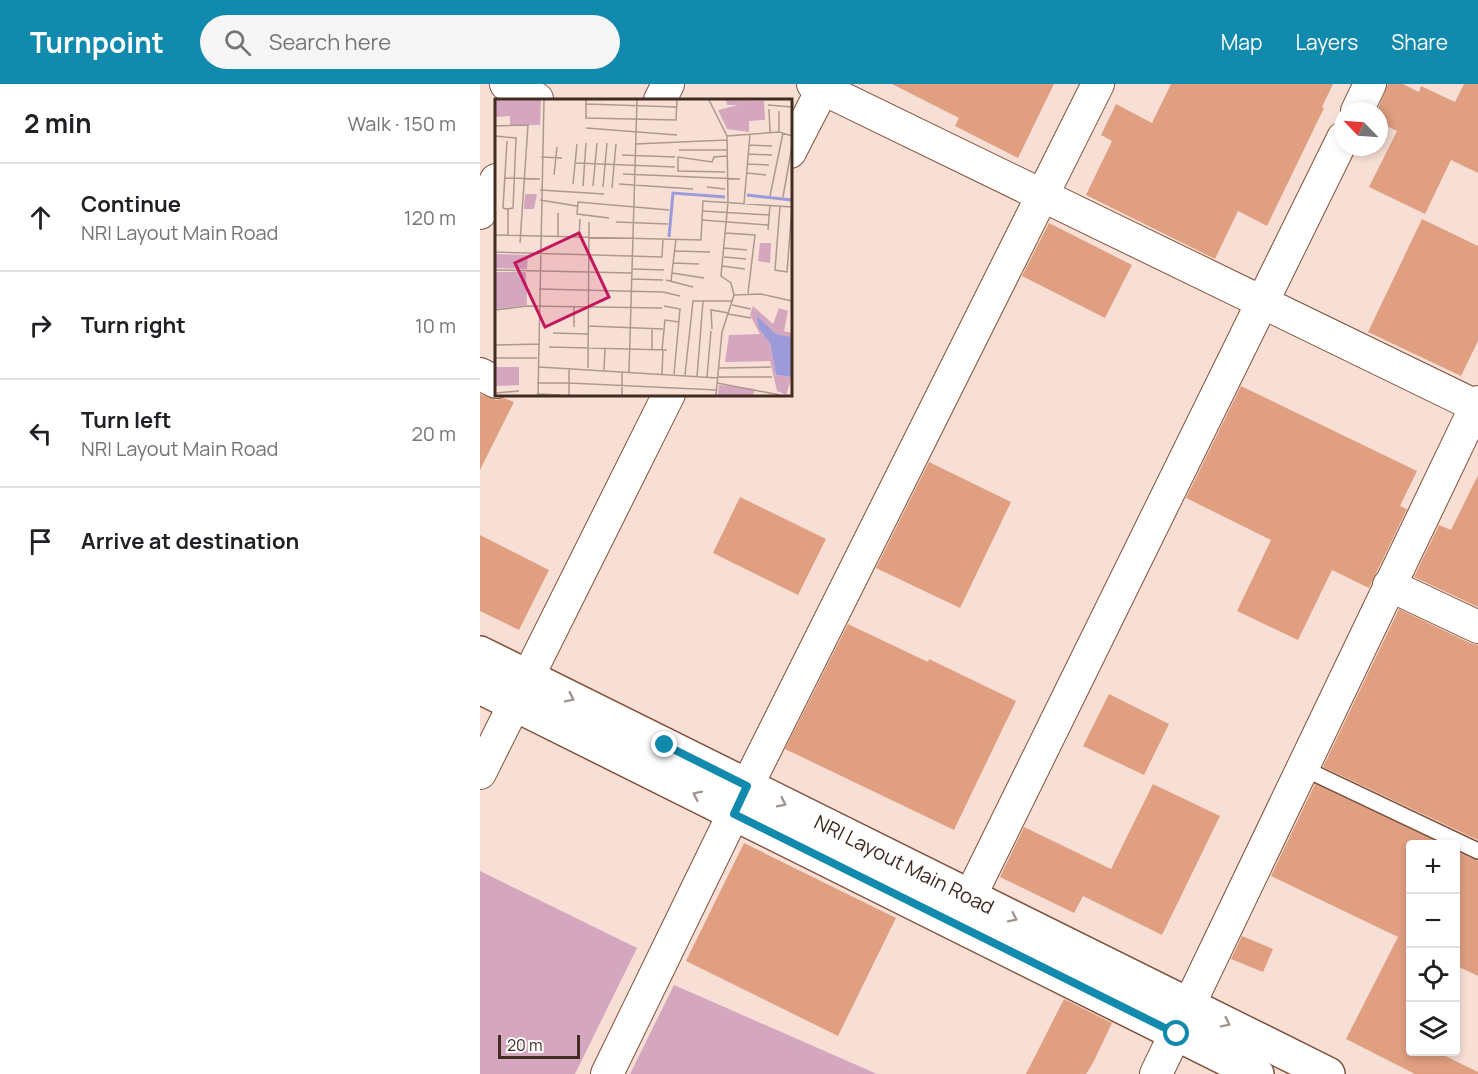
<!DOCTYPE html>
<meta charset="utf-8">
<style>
body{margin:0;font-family:Manrope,sans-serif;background:#f6f6f6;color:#202124}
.controls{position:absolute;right:18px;bottom:18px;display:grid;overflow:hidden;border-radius:6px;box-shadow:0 3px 9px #0003}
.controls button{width:54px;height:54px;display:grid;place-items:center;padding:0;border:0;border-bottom:2px solid #e0e0e0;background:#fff;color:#202124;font:30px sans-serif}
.compass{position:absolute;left:854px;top:18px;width:54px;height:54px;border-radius:50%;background:#fff;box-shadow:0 3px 9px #0003;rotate:295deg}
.scale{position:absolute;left:18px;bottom:15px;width:82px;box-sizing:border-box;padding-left:6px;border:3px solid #422c22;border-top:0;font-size:16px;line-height:21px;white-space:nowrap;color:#422c22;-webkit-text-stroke:4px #fff;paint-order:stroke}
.stop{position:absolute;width:18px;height:18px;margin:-14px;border:4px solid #118aad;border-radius:50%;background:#fff}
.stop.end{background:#118aad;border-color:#fff;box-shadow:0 2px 6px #0008}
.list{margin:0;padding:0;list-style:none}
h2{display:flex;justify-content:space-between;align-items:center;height:78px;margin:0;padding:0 24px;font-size:26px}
h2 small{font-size:20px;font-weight:400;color:#757577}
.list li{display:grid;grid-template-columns:39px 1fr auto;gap:18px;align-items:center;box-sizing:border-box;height:108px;padding:0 24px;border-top:2px solid #e0e0e0}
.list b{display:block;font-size:22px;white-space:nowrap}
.list p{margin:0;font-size:20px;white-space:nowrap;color:#757577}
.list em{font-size:20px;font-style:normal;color:#757577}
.icon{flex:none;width:33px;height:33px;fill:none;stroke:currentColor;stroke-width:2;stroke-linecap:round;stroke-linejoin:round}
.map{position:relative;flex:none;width:998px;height:990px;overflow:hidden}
header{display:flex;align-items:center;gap:36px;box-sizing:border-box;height:84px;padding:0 30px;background:#118aad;color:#fff}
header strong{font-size:28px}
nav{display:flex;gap:33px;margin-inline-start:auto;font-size:21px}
.search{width:420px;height:54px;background:#f6f6f6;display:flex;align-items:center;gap:15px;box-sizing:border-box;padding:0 21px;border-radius:33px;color:#757577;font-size:22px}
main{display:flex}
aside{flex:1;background:#fff}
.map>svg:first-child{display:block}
.green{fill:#d4a7bf}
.building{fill:#e19f82}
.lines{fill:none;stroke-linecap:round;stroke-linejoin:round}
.service-casing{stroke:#815039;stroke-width:18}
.minor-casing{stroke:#815039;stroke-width:34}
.tertiary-casing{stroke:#815039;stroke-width:36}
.service{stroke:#fff;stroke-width:15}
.minor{stroke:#fff;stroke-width:32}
.tertiary{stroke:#fff;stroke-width:33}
.oneway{stroke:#a09690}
.route{stroke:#118aad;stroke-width:8}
.labels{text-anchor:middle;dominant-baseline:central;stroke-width:5;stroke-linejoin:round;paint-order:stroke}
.street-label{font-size:20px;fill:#422c22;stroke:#fff}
.inset-river{fill:none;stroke:#9c9ad8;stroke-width:3}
.inset-road{fill:none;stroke:#af978d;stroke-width:1.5}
.view{fill:#c2185b;fill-opacity:0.15;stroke:#c2185b;stroke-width:3}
.inset-edge{fill:none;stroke:#422c22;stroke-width:3}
</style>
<header>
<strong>Turnpoint</strong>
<div class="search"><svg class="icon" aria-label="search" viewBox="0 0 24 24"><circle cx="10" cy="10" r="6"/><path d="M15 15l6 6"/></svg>Search here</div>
<nav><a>Map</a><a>Layers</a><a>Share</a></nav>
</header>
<main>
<aside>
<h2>2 min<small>Walk · 150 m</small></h2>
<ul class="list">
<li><svg class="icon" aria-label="ahead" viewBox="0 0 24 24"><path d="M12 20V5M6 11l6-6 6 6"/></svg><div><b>Continue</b><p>NRI Layout Main Road</p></div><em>120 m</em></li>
<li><svg class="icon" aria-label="right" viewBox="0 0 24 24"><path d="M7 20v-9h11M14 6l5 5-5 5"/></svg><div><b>Turn right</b></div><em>10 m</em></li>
<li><svg class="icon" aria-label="left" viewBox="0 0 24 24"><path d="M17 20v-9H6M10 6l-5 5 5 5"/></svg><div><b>Turn left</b><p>NRI Layout Main Road</p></div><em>20 m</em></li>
<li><svg class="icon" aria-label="arrive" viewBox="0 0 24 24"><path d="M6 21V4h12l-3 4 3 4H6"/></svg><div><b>Arrive at destination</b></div></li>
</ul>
</aside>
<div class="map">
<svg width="998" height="990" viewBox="0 0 998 990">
<rect width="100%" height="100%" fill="#f7dfd5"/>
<g class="green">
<polygon points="0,787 157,864 95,990 0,990"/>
<polygon points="194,901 397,990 150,990"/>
</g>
<g class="building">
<polygon points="412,0 574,0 538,74 475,42 479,34"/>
<polygon points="691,0 853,0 842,23 844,24 787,142 758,127 735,175 606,111 632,57 621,51 636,20 672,39"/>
<polygon points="908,0 923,0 939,8 941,2 975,18 984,0 998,0 998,89 971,76 945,130 889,103 917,47 899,38 899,27 897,27"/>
<polygon points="942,135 998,162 998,257 981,292 888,248"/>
<polygon points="569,139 652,181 625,234 542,192"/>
<polygon points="761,302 937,387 920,422 927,425 889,504 852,486 818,556 757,527 791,456 706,414"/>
<polygon points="0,310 16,316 24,314 34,318 0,386"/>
<polygon points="449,378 531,418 480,524 396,484"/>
<polygon points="998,391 998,523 934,493 959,441 971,446"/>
<polygon points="260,413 346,455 318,511 233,469"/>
<polygon points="0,451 69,486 39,546 0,527"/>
<polygon points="919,525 990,559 998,561 998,756 843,683"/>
<polygon points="368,540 448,578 449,575 536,617 474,746 305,665"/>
<polygon points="629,610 689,640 664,691 603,662"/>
<polygon points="673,700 740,732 682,851 603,812 594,829 520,793 544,743 631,785"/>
<polygon points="835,700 962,760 930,760 930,968 957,968 998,988 998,990 935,990 866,955 918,853 791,792"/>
<polygon points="264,759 416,834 358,952 206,877"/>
<polygon points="975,767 998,777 998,892 975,881"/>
<polygon points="762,852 793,865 783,888 751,875"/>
<polygon points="584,915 632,939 613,979 606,990 546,990"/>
</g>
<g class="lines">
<g class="service-casing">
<polyline id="service" points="823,684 998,767"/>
</g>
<g class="minor-casing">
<g id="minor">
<polyline points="26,0 57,15"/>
<polyline points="333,0 998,323"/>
<polyline points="180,16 188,0"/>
<polyline points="877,27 890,0"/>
<polyline points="310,68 345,0"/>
<polyline points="0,129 16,96"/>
<polyline points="0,290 16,298"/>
<polyline points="909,501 998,543"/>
<polyline points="0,689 189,310"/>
<polyline points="478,837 863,54"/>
<polyline points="127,990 267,702 618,0"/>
<polyline points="676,990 998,318"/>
</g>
</g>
<g class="tertiary-casing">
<g id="tertiary">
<path id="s1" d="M 0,569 L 848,990"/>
<polyline points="0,603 777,990"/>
</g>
</g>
<use href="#service" class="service"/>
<use href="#minor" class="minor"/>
<use href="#tertiary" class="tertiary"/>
</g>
<defs><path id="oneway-chevron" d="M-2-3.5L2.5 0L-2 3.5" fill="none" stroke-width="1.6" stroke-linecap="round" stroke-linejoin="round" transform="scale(1.5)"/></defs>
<g class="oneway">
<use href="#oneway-chevron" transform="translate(90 614) rotate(26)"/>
<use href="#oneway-chevron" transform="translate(217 711) rotate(-154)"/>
<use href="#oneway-chevron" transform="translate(302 719) rotate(26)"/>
<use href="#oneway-chevron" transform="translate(533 834) rotate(26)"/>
<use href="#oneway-chevron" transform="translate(746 939) rotate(26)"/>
</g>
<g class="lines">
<polyline class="route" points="185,661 267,702 254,730 697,950"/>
</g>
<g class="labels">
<g class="street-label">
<text stroke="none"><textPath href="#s1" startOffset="474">NRI Layout Main Road</textPath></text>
</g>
</g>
<g transform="translate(15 15)">
<rect width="297" height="297" fill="#f7dfd5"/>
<path d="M 0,1 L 46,1 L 45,26 L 15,26 L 15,17 L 0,18 ZM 231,1 L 269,2 L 270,21 L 254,22 L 254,33 L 232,30 L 223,11 L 243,6 L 232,6 ZM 30,95 L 42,95 L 39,110 L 29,110 ZM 265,144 L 276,144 L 275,164 L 263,162 ZM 0,155 L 33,156 L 32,170 L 0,169 ZM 0,173 L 31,173 L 32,206 L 0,210 ZM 258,207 L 278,225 L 284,209 L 293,212 L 289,232 L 297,234 L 297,238 L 281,235 L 261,216 L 264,230 L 275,244 L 281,276 L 297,278 L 291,296 L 282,292 L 275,262 L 230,263 L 234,236 L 265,235 L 255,216 ZM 0,268 L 24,268 L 24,286 L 0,287 ZM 224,286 L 260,290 L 258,296 L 223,296 Z" fill="#d4a7bf"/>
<path d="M 261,216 L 281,235 L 297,238 L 297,278 L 281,276 L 275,244 L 264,230 Z" fill="#9c9ad8"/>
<path class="inset-river" d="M 252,96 L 297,101M 174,138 L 178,94 L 230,98"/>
<path class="inset-road" d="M 91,1 L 91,19 L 181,21 L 182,1M 214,1 L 232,37 L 233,103 L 226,177 L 236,184 L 239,196 L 227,233 L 221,296M 91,5 L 182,8M 273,6 L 297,8M 274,10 L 275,33M 284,12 L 284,33M 0,27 L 33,26 L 25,144M 91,29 L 182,36M 0,37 L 21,39 L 18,109 L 11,110 L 8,109 L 12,42M 232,37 L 284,33 L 297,37M 140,45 L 232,41M 254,46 L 277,47M 184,51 L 232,51M 253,55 L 277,56M 127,56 L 180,58M 46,58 L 67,59M 81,64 L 180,68M 252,65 L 274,66M 230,73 L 183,72 L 183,58 L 217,63 L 219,58 L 232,57M 252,74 L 271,76M 128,75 L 245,80M 59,76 L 62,48M 10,79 L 45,80M 78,85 L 82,45M 124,85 L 198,90M 88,87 L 91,44M 98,87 L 102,44M 108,88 L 112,44M 212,88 L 230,90M 117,89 L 121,45M 45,91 L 109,95M 275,97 L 288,34M 288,98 L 297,47M 45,101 L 82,107M 249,105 L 255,35M 285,107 L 280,171 L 292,173 L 297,108M 13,110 L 13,136M 208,112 L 274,116M 114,119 L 82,115 L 83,103 L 174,111M 207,121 L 273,126M 121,123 L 173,125M 273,131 L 275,106M 230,134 L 260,136 L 253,194M 0,136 L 206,141 L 208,102 L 297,108M 63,137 L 63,114M 84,138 L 85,120M 229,149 L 252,151M 180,152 L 215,153M 0,153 L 167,158 L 168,140M 229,158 L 251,160M 178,164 L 204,165M 227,167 L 250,170M 138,170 L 169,171M 0,171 L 137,174M 177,174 L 209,179M 137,180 L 168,181M 171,181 L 198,188M 176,182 L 181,140M 44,190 L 168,193 L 185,197M 239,196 L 266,195 L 297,202M 237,206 L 256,210M 169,207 L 185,210 L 179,275M 0,211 L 32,207 L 167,209M 233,215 L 256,219M 93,227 L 168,230M 79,228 L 79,208M 217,230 L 216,211 L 234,214M 58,234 L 93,235M 0,246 L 44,245M 54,248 L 172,251M 157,251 L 157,230M 167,251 L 170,221 L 184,223M 0,259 L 42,259M 44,268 L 223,279M 93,269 L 94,123M 224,269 L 276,268M 109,271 L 110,249M 134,273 L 142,1M 167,275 L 168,251M 190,276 L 198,202 L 238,202M 202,278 L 208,202M 212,278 L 216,232M 223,278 L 277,278M 42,284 L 74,284 L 74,269M 222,284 L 285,296M 0,294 L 24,292M 42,295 L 66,296M 43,296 L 49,1M 74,296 L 74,284 L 222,291M 127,296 L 127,273"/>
<path class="view" d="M 84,134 L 114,198 L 50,228 L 20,164 Z"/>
<rect width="297" height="297" class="inset-edge"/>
</g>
</svg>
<div class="controls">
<button>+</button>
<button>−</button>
<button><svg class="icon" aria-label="locate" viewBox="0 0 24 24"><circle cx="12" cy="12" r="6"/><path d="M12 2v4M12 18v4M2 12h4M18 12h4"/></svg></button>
<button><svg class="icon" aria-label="layers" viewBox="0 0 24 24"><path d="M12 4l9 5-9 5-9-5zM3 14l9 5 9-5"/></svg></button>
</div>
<svg class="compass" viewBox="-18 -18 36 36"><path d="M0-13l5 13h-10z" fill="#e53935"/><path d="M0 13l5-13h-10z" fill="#757577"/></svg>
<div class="scale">20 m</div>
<div class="stop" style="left:697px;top:950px"></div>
<div class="stop end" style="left:185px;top:661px"></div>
</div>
</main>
